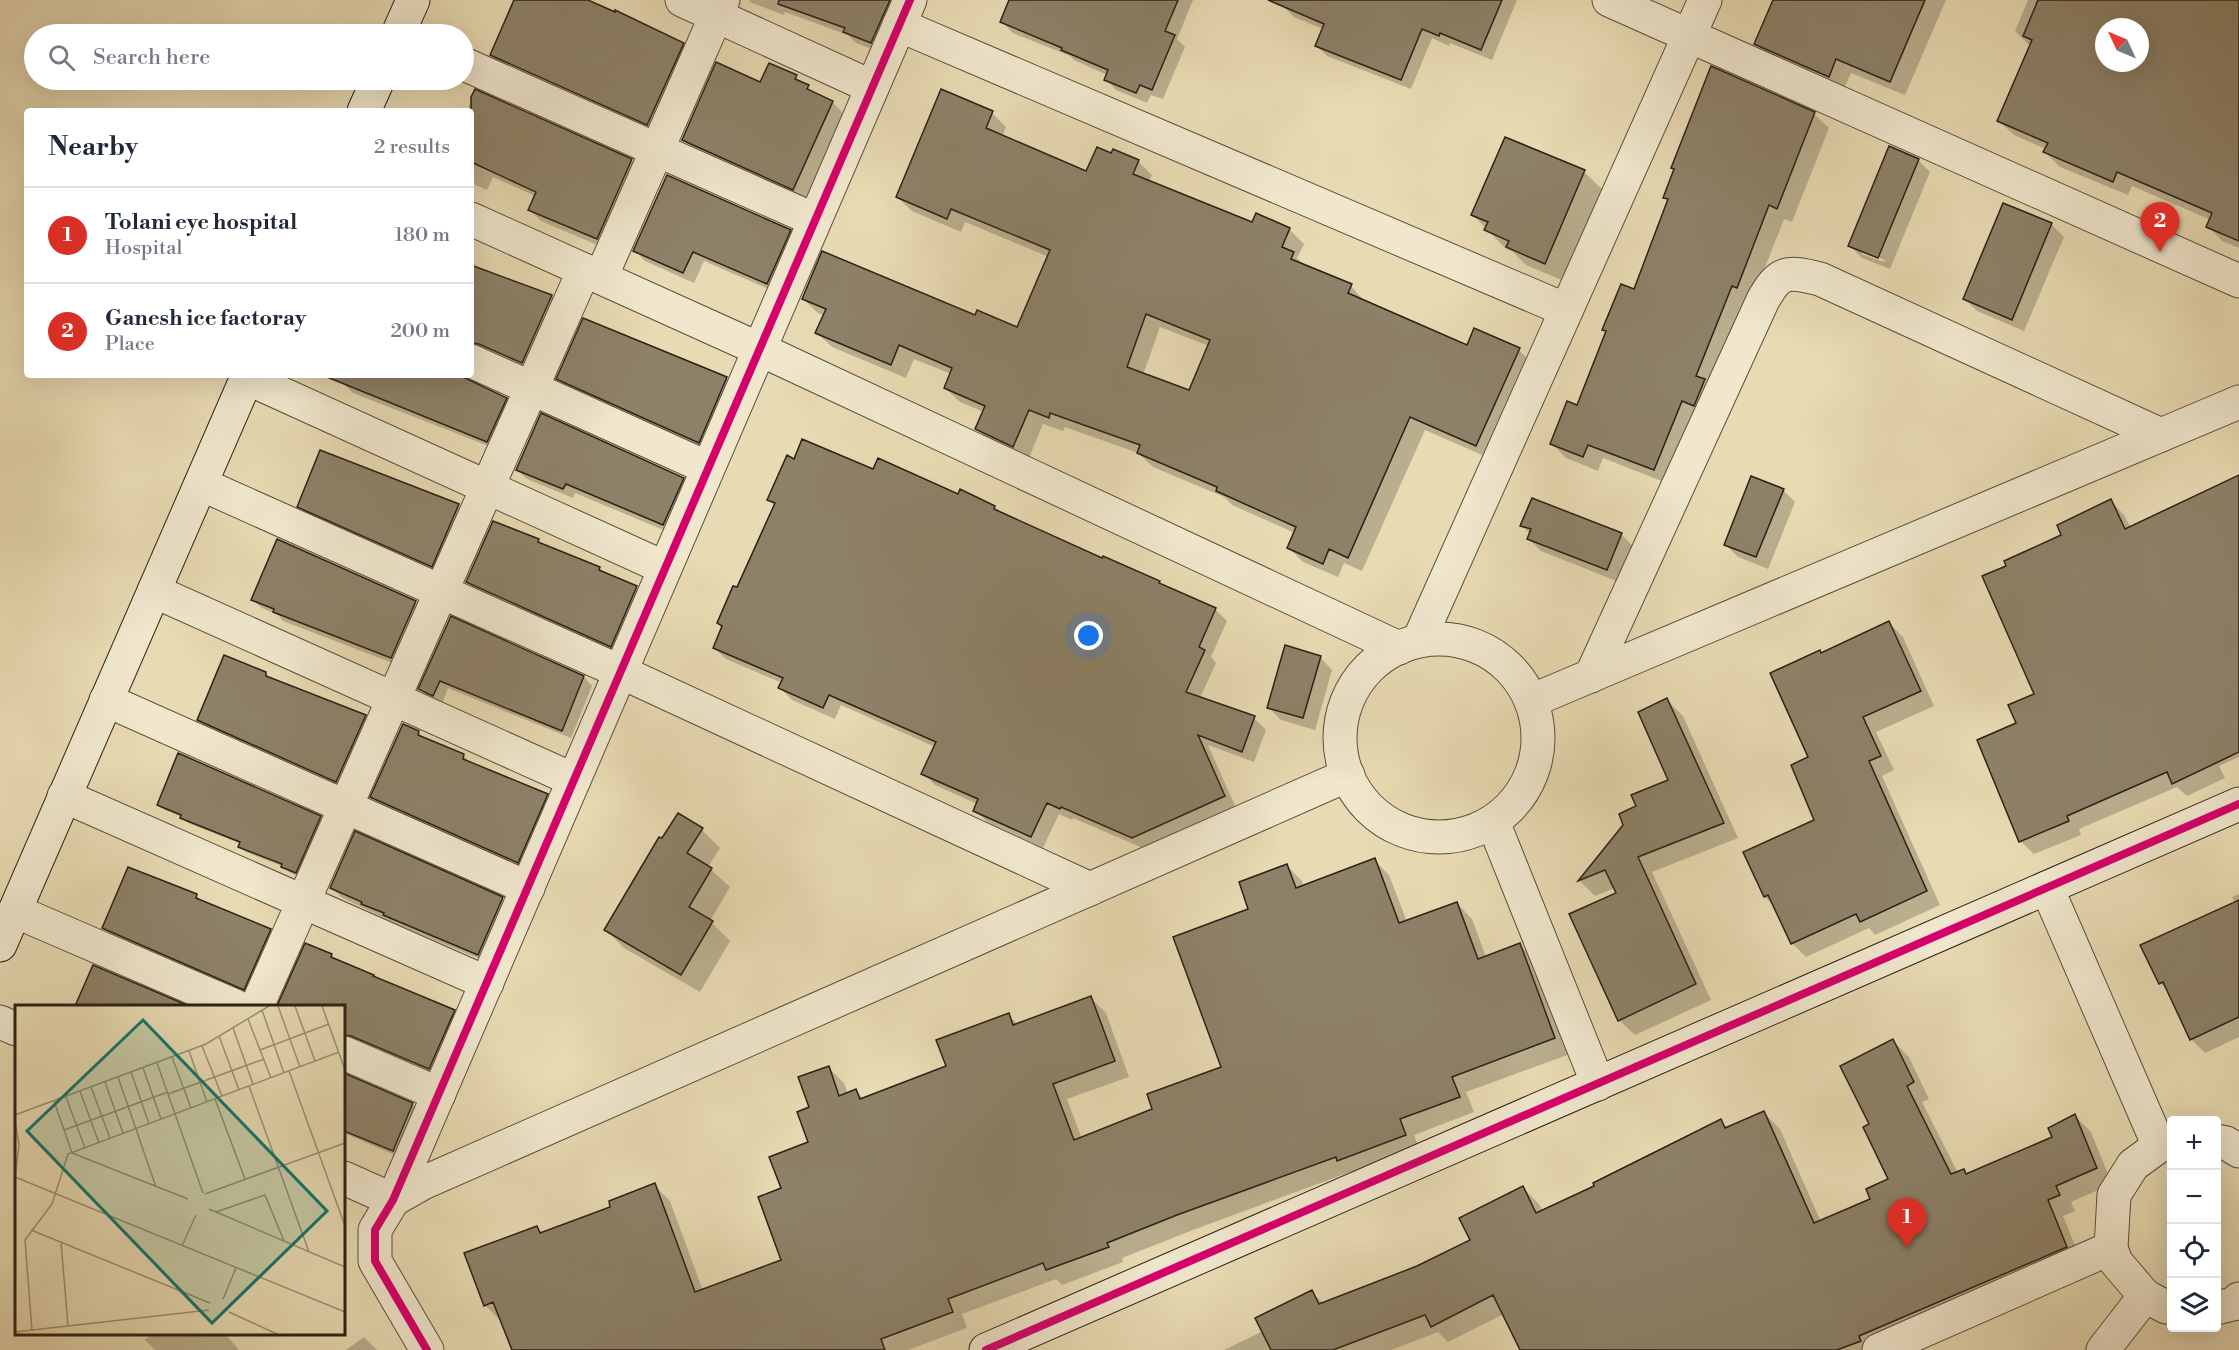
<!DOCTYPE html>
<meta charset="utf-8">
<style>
body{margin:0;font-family:"Libre Bodoni",serif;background:#f6f6f7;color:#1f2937}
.controls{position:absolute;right:18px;bottom:18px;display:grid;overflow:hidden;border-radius:6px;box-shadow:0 6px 24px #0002}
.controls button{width:54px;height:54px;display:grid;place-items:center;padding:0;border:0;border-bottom:2px solid #e0e1e3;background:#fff;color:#1f2937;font:30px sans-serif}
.compass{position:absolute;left:2095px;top:18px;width:54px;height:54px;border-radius:50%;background:#fff;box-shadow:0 6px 24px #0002;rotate:314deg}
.you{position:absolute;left:1089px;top:636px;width:21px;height:21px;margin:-15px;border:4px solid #fff;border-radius:50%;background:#1a73e8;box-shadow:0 0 0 9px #1a73e833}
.badge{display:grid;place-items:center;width:39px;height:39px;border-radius:50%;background:#d93025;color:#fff;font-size:20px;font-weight:700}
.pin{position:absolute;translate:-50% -50px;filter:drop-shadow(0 2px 3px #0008)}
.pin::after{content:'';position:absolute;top:32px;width:21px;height:18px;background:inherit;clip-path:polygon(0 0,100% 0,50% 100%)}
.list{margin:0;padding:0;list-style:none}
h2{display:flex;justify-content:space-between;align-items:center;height:78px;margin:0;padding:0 24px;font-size:26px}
h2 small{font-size:20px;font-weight:400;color:#747a83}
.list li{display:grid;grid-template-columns:39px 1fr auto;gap:18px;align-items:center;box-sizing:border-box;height:96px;padding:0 24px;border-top:2px solid #e0e1e3}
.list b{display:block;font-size:22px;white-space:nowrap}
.list p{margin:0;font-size:20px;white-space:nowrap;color:#747a83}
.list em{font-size:20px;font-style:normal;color:#747a83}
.icon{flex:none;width:33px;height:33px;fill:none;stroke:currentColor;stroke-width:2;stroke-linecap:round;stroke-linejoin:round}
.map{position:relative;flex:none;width:2239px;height:1350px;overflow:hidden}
.search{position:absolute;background:#fff;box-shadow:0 6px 24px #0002;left:24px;top:24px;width:450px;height:66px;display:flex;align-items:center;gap:15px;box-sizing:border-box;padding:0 21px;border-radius:33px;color:#747a83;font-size:22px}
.panel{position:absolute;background:#fff;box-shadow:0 6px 24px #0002;left:24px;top:108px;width:450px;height:270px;border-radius:6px}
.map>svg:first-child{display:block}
.shadow{fill:#0003;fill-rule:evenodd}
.building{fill:#8d8168;stroke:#2b2117;stroke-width:1.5;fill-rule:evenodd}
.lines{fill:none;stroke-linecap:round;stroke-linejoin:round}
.street-casing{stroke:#5a4f3e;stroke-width:35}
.secondary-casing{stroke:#2b2117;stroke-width:35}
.street{stroke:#f0e7cd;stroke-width:33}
.secondary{stroke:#f0e7cd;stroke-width:33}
.cycleway-casing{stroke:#f0e7cd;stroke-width:11}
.cycleway{stroke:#d6006c;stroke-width:8}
.inset-road{fill:none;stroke:#9c9074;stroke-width:1.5}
.view{fill:#0f766e;fill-opacity:0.15;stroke:#0f766e;stroke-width:3}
.inset-edge{fill:none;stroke:#2b2117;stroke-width:3}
</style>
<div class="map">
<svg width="2239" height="1350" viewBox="0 0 2239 1350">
<rect width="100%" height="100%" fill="#e8dab2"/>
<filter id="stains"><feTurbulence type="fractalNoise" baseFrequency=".00333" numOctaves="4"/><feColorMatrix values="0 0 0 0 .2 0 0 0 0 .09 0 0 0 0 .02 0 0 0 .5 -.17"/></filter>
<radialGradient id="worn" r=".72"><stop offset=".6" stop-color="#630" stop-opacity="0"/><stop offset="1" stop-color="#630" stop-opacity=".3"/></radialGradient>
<g class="shadow">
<polygon points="516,0 580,0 683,44 694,55 659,135 503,66 491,55"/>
<polygon points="749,0 906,0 882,53 856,43 848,35 785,12 784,15 752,3"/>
<polygon points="1011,0 1193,0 1177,39 1185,47 1163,99 1151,95 1147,103 1116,90 1106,79 1107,75 1074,60 1070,56 1013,33 1002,22"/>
<polygon points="1286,0 1517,0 1492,60 1450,43 1449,46 1432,38 1411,89 1327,56 1316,45 1323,29 1294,17 1284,7"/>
<polygon points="1775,0 1946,0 1905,95 1851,73 1843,91 1771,59 1756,44"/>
<path d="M 2028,0 L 2239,0 L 2239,248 L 2222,241 L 2208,226 L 2211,220 L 2132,186 L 2128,195 L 2060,167 L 2045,152 L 2046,149 L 2014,135 L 1999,121 L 2031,47 L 2015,31 ZM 2104,27 L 2140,27 L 2140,63 L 2104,63 Z"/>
<polygon points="796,77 817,95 832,102 843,113 805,200 695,151 684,140 761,84"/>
<polygon points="475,91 631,161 643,172 609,250 541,221 529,209 535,196 493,177 487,190 471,183 471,111 467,111"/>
<path d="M 992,113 L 1006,127 L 1002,137 L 1087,173 L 1112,155 L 1138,161 L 1152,175 L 1149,182 L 1253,224 L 1256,215 L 1290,230 L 1304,244 L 1297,258 L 1307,268 L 1351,286 L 1365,302 L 1467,347 L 1519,350 L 1533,364 L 1491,459 L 1425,430 L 1362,571 L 1344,563 L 1338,577 L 1303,562 L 1288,547 L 1295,533 L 1232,505 L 1224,497 L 1153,467 L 1138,453 L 1065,427 L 1063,431 L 1043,424 L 1028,460 L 991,443 L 977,429 L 984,412 L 960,402 L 945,388 L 951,374 L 914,359 L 906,378 L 832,347 L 817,333 L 825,316 L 818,313 L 803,299 L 976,317 L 1018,329 L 1049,257 L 965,222 L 961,232 L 912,211 L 897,197 ZM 1160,327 L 1209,346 L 1189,392 L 1143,375 Z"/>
<polygon points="1814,114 1829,128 1792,222 1784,219 1752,301 1669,484 1603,458 1598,471 1566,458 1551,443 1578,407 1607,333 1604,330 1634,291 1669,201 1665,197"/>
<polygon points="1505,139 1584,172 1603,190 1564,281 1526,265 1513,252 1505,248 1473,215"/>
<path d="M 1918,160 L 1930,172 L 1890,269 L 1862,258 L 1850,246 ZM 1862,250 L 1885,260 L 1884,262 L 1862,254 Z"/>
<polygon points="2051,224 2064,237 2024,331 1977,311 1965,299"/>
<polygon points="790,231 800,241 778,293 704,261 694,283 645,261 635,250"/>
<polygon points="471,266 552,296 560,305 531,371 471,353"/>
<polygon points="349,375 461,375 463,380 506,399 514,407 496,449 353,393 345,385"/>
<polygon points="726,378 733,386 706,449 565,386 558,379"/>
<polygon points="321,452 459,506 467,514 441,575 308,515 299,506"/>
<polygon points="794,461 874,471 995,507 1002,514 1103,560 1159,582 1162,586 1215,609 1227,621 1211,657 1216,663 1200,698 1254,718 1266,730 1254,762 1208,745 1236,808 1145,849 1073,818 1072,820 1059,814 1043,848 987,822 975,810 977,804 935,785 923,773 935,747 841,705 835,719 792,700 780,688 782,683 726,659 714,648 723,627 718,623 738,589 775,506 769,500"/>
<polygon points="517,470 683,479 693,488 673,534 575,493 573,498 527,479"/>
<polygon points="2239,477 2239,757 2219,766 2225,778 2187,796 2177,787 2079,829 2081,835 2034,854 2020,841 2018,724 2036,695 2008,566 2063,536 2111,501 2124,515 2131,528"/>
<polygon points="1783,490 1795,502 1768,569 1738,557 1726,545"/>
<polygon points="1522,525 1621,534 1633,546 1619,582 1541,551 1529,539 1530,534"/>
<polygon points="278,541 416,602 424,611 400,666 283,621 278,615 262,608 253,600"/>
<polygon points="538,541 542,545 599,568 605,574 636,587 645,596 620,655 476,591 468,582"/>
<polygon points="451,618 584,677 592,686 571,738 448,688 442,704 429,698 420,689"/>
<polygon points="1889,623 1903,637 1934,706 1876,732 1894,770 1882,776 1940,905 1875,935 1869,928 1806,957 1792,943 1776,908 1765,897 1816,821 1810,758 1821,654"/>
<polygon points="1320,657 1332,670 1315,730 1281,720 1269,708"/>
<polygon points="266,674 271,679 365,716 371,722 342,787 204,725 199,720"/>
<polygon points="1667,700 1683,716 1738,838 1652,872 1711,1000 1635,1035 1619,1020 1618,894 1615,888 1595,896 1580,881 1638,807 1670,781"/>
<polygon points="418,732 426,740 464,756 472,764 547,795 556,804 527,871 381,806 372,797"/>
<polygon points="159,805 320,817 326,823 302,878 289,872 284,867 246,852 240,846 241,844 188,823 182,817 165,810"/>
<polygon points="702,830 720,848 708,867 730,887 710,921 730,941 700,992 624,948 606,930"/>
<polygon points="1374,860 1389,875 1407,922 1457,903 1472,919 1486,957 1520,945 1535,960 1570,1054 1466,1092 1474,1112 1414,1135 1420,1150 1354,1175 1350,1172 1193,1230 1122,1258 1123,1262 1062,1285 1056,1279 962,1314 967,1328 908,1350 513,1350 500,1320 485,1305 537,1227 543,1233 612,1208 654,1185 670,1201 703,1291 783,1261 783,1189 810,1143 811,1108 828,1067 844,1083 848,1094 856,1091 864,1099 948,1067 1008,1015 1018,1024 1091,998 1106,1013 1129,1077 1067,1099 1082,1139 1154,1109 1223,1068 1250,909 1287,866 1302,881 1304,887"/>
<polygon points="332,888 502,899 511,908 487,962 394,923 341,897"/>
<polygon points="2239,894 2239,1037 2205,1053 2191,1039 2169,992 2160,983 2235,903 2232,897"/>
<polygon points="196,896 203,902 270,930 276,936 250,994 110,934 104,928"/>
<polygon points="306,945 332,956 337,961 373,976 376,979 454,1011 461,1019 437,1076 344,1044 344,1006 279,1006"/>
<polygon points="93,967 185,1006 77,1006"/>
<polygon points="1893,1041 1909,1057 1929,1099 1922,1102 1958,1173 1964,1171 1967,1175 2054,1138 2075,1116 2091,1132 2112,1184 2071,1202 2075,1211 2063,1216 2082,1263 1880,1350 1522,1350 1504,1314 1448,1342 1438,1332 1391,1350 1224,1350 1263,1331 1311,1292 1323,1303 1417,1268 1472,1241 1523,1188 1539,1204 1543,1211 1596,1186 1721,1121 1728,1128 1763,1112 1780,1129 1821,1222 1872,1200 1890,1180 1871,1125"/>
<polygon points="344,1075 412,1104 420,1112 401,1158 344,1133"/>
<polygon points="151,1334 206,1334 208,1336 212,1334 225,1334 239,1350 155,1350 145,1340"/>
<polygon points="364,1337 377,1350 346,1350"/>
</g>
<g class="building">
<polygon points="514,0 588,0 615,12 615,10 684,43 647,125 490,55"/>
<polygon points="779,0 890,0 871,43 843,32 845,28 778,4"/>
<polygon points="1009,0 1178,0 1165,31 1175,35 1152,90 1140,85 1136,93 1104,80 1108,70 1061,50 1062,48 1000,22"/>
<polygon points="1268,0 1502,0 1481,50 1440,33 1439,36 1422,29 1401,80 1315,46 1324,24"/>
<polygon points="1773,0 1925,0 1890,82 1836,59 1829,77 1754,44"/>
<path d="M 2038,0 L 2239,0 L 2239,241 L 2206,227 L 2212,213 L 2117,172 L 2113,182 L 2043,152 L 2048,143 L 1997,121 L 2032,40 L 2023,36 ZM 2104,27 L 2140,27 L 2140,63 L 2104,63 Z"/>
<polygon points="716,62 760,82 769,63 797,75 795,79 809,85 807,89 833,101 793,190 682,140"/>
<polygon points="1711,66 1815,112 1777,209 1769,205 1737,288 1732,286 1696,376 1705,379 1694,406 1682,401 1654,470 1588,445 1583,457 1550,444 1567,401 1577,405 1606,331 1602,330 1621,284 1634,289 1668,199 1663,198 1674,169 1671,168"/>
<polygon points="475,89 632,159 597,239 528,210 536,192 471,162 471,97"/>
<path d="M 941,89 L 993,111 L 986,128 L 1086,171 L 1097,147 L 1111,153 L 1113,149 L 1139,160 L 1133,174 L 1252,222 L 1256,213 L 1290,228 L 1282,247 L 1294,252 L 1291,259 L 1352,284 L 1348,293 L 1467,345 L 1474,328 L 1520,348 L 1476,446 L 1410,417 L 1348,558 L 1329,549 L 1323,564 L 1287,548 L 1296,527 L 1216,491 L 1217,487 L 1137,453 L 1140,445 L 1050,413 L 1049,418 L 1029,410 L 1013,447 L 975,429 L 985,406 L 944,388 L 952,368 L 899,345 L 891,365 L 815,333 L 826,309 L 802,299 L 822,251 L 975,315 L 977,310 L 1017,327 L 1050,250 L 951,209 L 947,219 L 896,197 ZM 1146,314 L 1210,340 L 1189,390 L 1127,367 Z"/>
<polygon points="1505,137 1585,170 1545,264 1506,247 1509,241 1484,230 1488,222 1471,215"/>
<polygon points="1889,146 1919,159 1878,258 1848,246"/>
<polygon points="667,175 791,230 767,284 693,252 683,273 633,251"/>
<polygon points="2003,203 2052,223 2012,320 1963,299"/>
<polygon points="471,265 552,295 522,363 479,344 471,343"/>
<polygon points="583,318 727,377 699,443 556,379"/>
<polygon points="322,375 459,375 507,398 487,442"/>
<polygon points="541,413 684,478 663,525 566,484 563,489 516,470"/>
<polygon points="802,439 873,469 878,458 958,494 960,489 995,506 994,509 1102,558 1103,556 1160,581 1159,583 1216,608 1199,647 1205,650 1186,692 1255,716 1242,752 1198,735 1225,796 1132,838 1061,807 1060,809 1047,803 1031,837 973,811 978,799 921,774 936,742 829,695 823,708 778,688 783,678 713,648 722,626 717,623 733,586 737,587 775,503 767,500 787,455 794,459"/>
<polygon points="320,450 459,504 432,567 297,507"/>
<polygon points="2239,475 2239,752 2172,784 2167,772 2067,816 2069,821 2019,842 1977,740 2016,723 2008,705 2034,694 1982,576 2006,566 2004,561 2061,535 2057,525 2111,499 2125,529"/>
<polygon points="1751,476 1784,489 1756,557 1724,545"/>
<polygon points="1532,498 1622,533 1607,570 1527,539 1531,529 1520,526"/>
<polygon points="493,521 539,539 538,542 600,567 599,570 637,586 611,647 466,582"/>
<polygon points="277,539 416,601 391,658 273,612 274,609 251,600"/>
<polygon points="451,616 584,676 562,731 440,681 433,696 418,689"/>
<polygon points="1889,621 1921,691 1863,717 1881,756 1869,761 1927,891 1860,922 1856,914 1791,944 1768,895 1764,897 1743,852 1814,820 1791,765 1808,757 1770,673 1820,650 1821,653"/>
<polygon points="1285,645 1321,656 1303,718 1267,708"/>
<polygon points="224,655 266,672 266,676 366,715 336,782 197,720"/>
<polygon points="1667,698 1724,823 1638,857 1696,984 1618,1021 1569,914 1616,893 1605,870 1578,881 1623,825 1619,814 1636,806 1631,795 1668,780 1638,712"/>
<polygon points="403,724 419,731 418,735 464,754 463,759 548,794 518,863 370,797"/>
<polygon points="178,753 321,816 296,873 281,867 282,864 238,847 240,842 180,818 181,815 157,805"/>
<polygon points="678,813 703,828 687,853 712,868 689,907 713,921 681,975 604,930 659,837 662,838"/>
<polygon points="355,831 503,897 478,955 383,915 384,913 361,904 362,902 330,888"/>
<polygon points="1375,858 1399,923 1457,902 1478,959 1520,943 1555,1038 1452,1077 1460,1097 1400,1119 1406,1135 1337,1161 1336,1157 1177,1215 1107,1243 1109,1247 1046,1270 1043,1263 948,1299 953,1312 881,1339 885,1350 512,1350 493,1302 484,1306 464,1253 537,1226 540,1233 610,1207 609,1201 655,1183 695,1292 781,1260 758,1197 781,1188 769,1157 808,1142 797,1112 809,1107 798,1077 829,1066 839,1096 856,1089 860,1099 946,1066 936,1040 1009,1013 1013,1025 1091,996 1115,1061 1053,1084 1074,1140 1152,1109 1147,1094 1221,1067 1173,937 1248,909 1239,882 1287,864 1296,888"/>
<polygon points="128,867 197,894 196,898 271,929 244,990 102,928"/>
<polygon points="2239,900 2239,1017 2190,1040 2163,982 2159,984 2140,945"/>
<polygon points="305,943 332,954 331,957 374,975 373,976 455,1010 429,1069 351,1036 344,1035 344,1006 277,1006"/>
<polygon points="93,965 189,1006 75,1006"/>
<polygon points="1893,1039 1914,1082 1907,1086 1951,1174 1964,1169 1966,1174 2052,1137 2048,1128 2075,1114 2097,1168 2056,1186 2060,1195 2048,1200 2067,1247 1859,1336 1861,1341 1837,1350 1520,1350 1493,1295 1431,1327 1425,1315 1333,1350 1271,1350 1255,1318 1312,1290 1319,1304 1417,1266 1470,1240 1459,1218 1523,1186 1536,1213 1594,1186 1593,1183 1721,1119 1725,1128 1764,1111 1814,1223 1870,1199 1866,1189 1888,1179 1863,1127 1869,1124 1840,1066"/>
<polygon points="344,1073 413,1103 393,1151 344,1131"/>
</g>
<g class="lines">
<g class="street-casing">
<g id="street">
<polyline points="682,0 872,87"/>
<polyline points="1609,0 2239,281"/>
<polyline points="899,25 1566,310"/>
<polyline points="464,64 815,220"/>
<polyline points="471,219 759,349 1399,648"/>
<polyline points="601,277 723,0"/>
<polyline points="471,361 708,468"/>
<polyline points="247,378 665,568"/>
<polyline points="201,484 621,672 1090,889"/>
<polyline points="154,591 574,780"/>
<circle cx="1439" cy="738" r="99"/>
<polyline points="1419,640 1705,0"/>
<path d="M 1591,676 L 1763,300 C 1780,270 1787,271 1820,279 L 2161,435"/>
<polyline points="106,700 528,888"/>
<polyline points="1531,701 2239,402"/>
<polyline points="64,796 487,983"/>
<polyline points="1493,822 1598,1084"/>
<polyline points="2047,888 2159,1146"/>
<polyline points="15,911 235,1006"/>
<polyline points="257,1006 584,270"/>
<polyline points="0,1022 16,1029"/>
<polyline points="344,1053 439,1094"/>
<polyline points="2216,1141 2226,1143 2239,1151"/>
<polyline points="2172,1143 2159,1146 2133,1165 2114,1195 2111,1248 2116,1262 2145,1296 2166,1307 2172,1308"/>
<polyline points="344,1178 393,1200"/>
<polyline points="393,1200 423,1183 1348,775"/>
<polyline points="2216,1308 2233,1304 2239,1299"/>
<polyline points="427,1350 375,1261 375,1230 393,1200 910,0"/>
<polyline points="1879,1350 2111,1248"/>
<polyline points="2103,1350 2145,1296"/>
</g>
</g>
<g class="secondary-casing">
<g id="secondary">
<polyline points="398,34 413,0"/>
<polyline points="364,111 378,80"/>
<polyline points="0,945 248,375"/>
<polyline points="986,1350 2239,804"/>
</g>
</g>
<use href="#street" class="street"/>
<use href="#secondary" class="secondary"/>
<g class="cycleway-casing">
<g id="cycleway">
<polyline points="427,1350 375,1261 375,1230 393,1200 910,0"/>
<polyline points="986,1350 2239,804"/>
</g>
</g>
<use href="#cycleway" class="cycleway"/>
</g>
<g transform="translate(15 1005)">
<rect width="330" height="330" fill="#e8dab2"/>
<path class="inset-road" d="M 263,1 L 285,62M 280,1 L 300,56M 307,1 L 330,65M 247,5 L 269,68M 233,14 L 256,73M 218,23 L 238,79M 204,31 L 224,85M 187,41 L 207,91M 245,45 L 314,19M 174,46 L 192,97M 157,52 L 176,103M 142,58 L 188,188M 128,63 L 146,114M 274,66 L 330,221M 116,67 L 134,119M 103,72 L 141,182M 90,77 L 108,128M 234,81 L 294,247M 76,82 L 95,133M 65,86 L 84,138M 153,89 L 249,54M 51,92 L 70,143M 200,94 L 230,174M 39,96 L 57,148M 0,110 L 191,39 L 254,1M 0,117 L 4,140 L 0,171M 49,125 L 153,87M 57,148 L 173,194M 0,172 L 330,307M 190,189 L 330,138M 194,204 L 330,262M 201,207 L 250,190 L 269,236M 16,225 L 195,298M 46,237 L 53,321M 167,241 L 181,210M 208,294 L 221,263M 214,307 L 262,329M 17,326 L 10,235 L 37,199 L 53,149 L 324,47M 0,327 L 194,305"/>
<path class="view" d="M 128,15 L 312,206 L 197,318 L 12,126 Z"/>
<rect width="330" height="330" class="inset-edge"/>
</g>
<rect width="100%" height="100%" filter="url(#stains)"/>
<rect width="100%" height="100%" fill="url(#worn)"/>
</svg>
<div class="controls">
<button>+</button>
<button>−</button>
<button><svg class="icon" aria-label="locate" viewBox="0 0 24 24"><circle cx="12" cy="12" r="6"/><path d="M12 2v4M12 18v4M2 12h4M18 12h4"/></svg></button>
<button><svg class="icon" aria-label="layers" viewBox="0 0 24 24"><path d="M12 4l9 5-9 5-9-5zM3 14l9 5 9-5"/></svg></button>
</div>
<svg class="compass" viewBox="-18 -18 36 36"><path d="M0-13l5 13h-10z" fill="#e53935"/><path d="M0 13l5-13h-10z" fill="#747a83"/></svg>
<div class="you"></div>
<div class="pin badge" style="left:1907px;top:1248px">1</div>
<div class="pin badge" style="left:2160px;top:252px">2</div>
<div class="search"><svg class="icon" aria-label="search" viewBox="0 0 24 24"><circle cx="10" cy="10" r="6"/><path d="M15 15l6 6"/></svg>Search here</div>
<section class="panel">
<h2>Nearby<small>2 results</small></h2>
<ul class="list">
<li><span class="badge">1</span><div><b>Tolani eye hospital</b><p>Hospital</p></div><em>180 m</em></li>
<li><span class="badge">2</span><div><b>Ganesh ice factoray</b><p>Place</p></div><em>200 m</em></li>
</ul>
</section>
</div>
